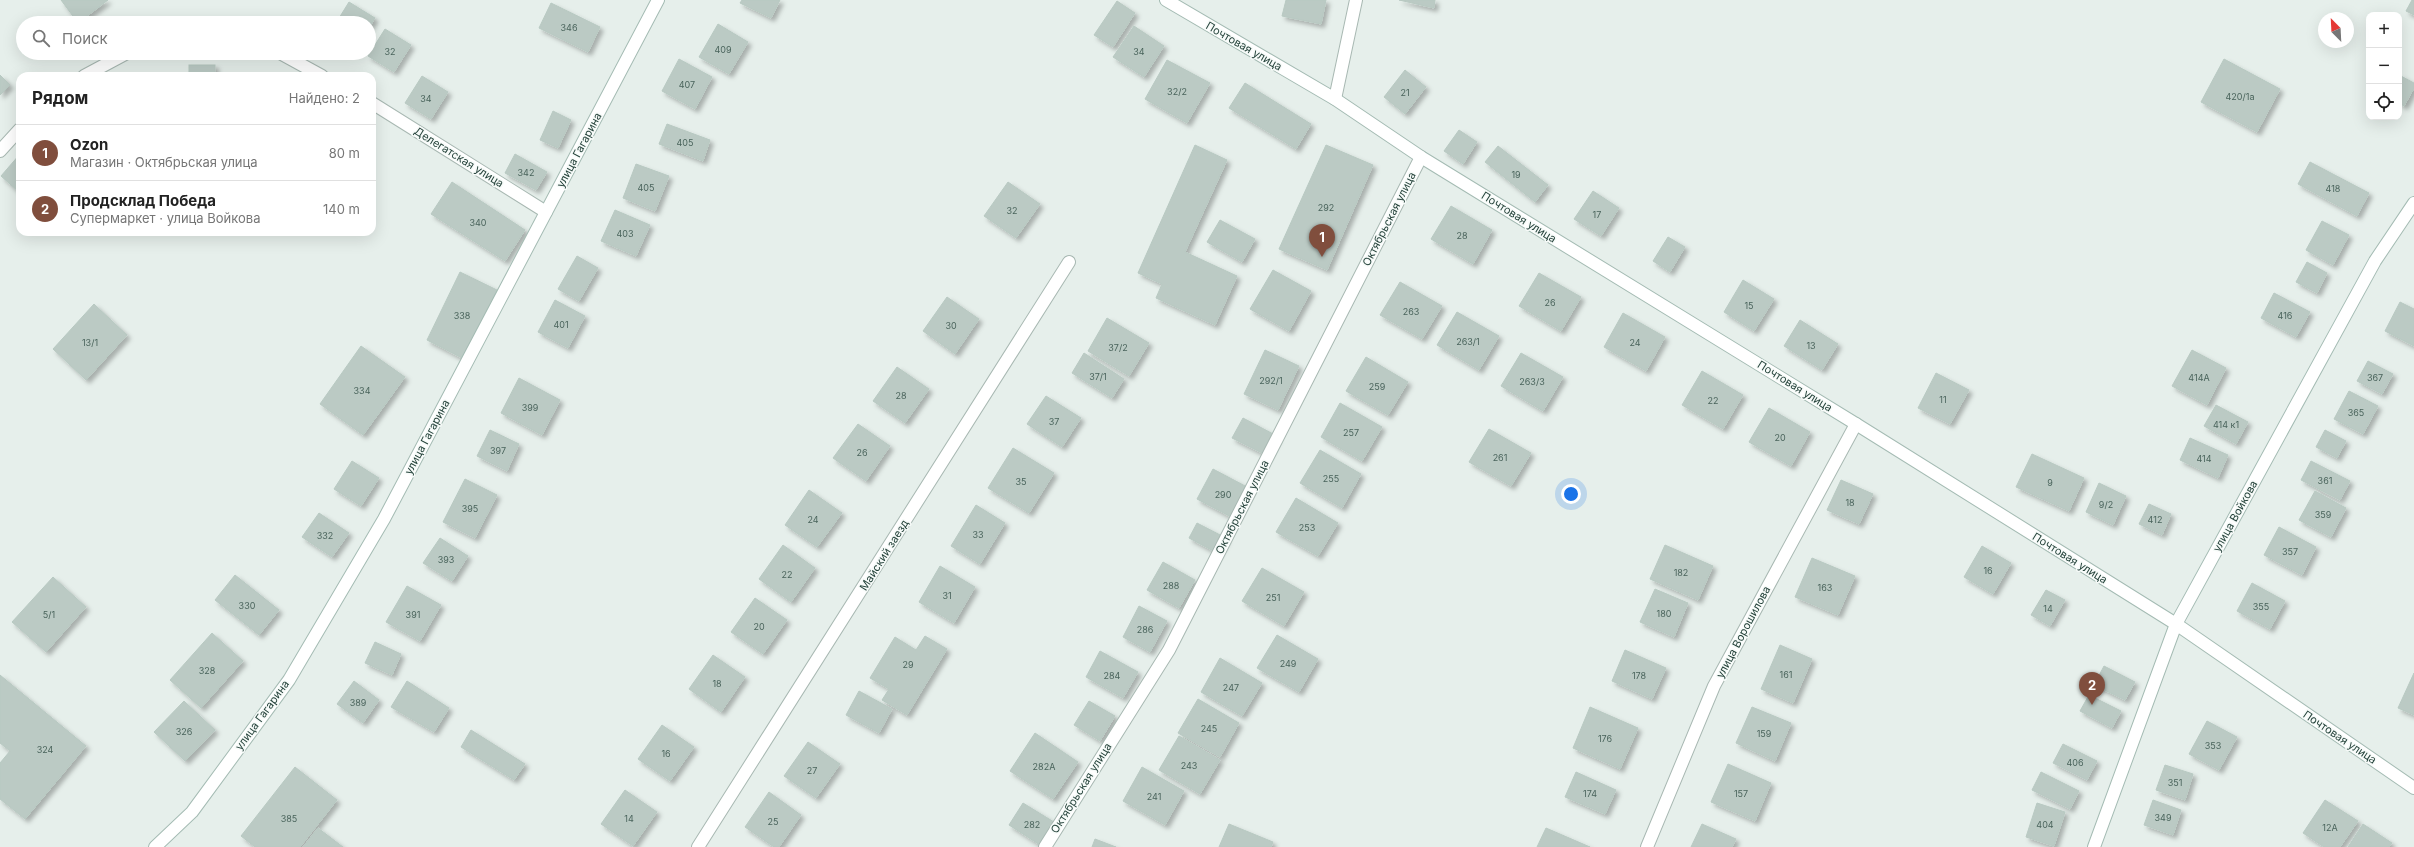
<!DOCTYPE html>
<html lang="ru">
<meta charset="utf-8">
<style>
body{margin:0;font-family:Inter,sans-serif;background:#f6f6f6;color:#222}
.controls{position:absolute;right:12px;top:12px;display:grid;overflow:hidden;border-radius:8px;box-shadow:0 4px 16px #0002}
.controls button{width:36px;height:36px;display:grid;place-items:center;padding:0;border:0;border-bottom:1px solid #e0e0e0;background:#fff;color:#222;font:20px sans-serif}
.compass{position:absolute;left:2318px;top:12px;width:36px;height:36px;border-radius:50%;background:#fff;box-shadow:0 4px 16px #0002;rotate:336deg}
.you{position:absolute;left:1571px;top:494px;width:14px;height:14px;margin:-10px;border:3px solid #fff;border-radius:50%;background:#1a73e8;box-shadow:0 0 0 6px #1a73e833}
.badge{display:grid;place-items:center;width:26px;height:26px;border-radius:50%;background:#804e3d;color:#fff;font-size:13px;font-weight:700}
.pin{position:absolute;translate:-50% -33px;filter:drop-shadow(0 1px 2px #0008)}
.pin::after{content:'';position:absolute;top:21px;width:14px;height:12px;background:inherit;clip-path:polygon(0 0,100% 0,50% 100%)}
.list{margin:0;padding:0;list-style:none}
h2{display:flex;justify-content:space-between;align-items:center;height:52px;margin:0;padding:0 16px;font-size:17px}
h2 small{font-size:13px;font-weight:400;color:#767676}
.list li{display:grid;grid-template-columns:26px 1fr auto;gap:12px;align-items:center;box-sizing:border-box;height:56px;padding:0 16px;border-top:1px solid #e0e0e0}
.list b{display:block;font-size:15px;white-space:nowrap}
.list p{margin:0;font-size:13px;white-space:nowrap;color:#767676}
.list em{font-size:13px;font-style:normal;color:#767676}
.icon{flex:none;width:22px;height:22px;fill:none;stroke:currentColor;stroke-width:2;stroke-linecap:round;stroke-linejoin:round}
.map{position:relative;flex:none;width:2414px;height:847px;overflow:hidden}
.search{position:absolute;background:#fff;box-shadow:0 4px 16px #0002;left:16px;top:16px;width:360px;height:44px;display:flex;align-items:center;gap:10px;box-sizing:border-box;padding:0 14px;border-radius:22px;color:#767676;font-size:15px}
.panel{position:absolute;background:#fff;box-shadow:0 4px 16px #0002;left:16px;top:72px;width:360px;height:164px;border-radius:12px}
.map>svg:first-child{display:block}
.building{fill:#bbcac4;stroke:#b8c9c2;filter:url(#shadow)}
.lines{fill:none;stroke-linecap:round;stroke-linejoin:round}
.street-casing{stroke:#a8b8b2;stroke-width:14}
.secondary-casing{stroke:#a4bbb3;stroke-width:14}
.street{stroke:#fff;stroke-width:12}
.secondary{stroke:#fff;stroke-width:12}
.labels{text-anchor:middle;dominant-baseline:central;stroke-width:3;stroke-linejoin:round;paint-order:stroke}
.number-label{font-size:9px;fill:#4a645c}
.street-label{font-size:11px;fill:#24423a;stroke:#f7fbf9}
</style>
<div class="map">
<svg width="2414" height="847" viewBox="0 0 2414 847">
<defs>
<filter id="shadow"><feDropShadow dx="3.5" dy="3.5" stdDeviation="2" flood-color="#0004"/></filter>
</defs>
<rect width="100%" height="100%" fill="#e6efeb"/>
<g class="building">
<polygon points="61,0 108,0 78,23"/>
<polygon points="742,0 780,0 771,18 740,3"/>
<polygon points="1286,0 1326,0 1321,24 1282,16"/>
<polygon points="1399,0 1435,0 1434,8"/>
<polygon points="2412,0 2414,0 2414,15 2406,11"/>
<polygon points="1117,1 1135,13 1113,47 1094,35"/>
<polygon points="349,2 375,18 369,28 369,23 336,23"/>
<polygon points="551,3 600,27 588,52 539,28"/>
<polygon points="718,24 748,42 729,74 699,57"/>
<polygon points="1134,26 1164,46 1144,77 1113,57"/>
<polygon points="385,29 411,45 394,72 368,56"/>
<polygon points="679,59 712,77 695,109 662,91"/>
<polygon points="2224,59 2280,89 2257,132 2201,102"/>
<polygon points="1167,60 1210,83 1187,123 1145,99"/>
<rect x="189" y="65" width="26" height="11"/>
<polygon points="1405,70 1426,87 1405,114 1384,97"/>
<polygon points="0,75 10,85 0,95"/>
<polygon points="2399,75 2414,83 2414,88 2404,106 2399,103"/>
<polygon points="422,76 448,92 431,119 405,103"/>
<polygon points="1245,83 1311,124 1296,149 1229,108"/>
<polygon points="553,111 571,120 558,148 540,140"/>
<polygon points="667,124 710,140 703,161 659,144"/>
<polygon points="1459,130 1477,142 1463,164 1444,151"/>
<polygon points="1195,145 1227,160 1185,252 1237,276 1215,325 1156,298 1162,284 1138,273"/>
<polygon points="1326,145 1373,165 1327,270 1279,249"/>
<polygon points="1498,146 1548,185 1535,202 1485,162"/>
<polygon points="20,154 20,193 1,176"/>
<polygon points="515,154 547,172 536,190 505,173"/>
<polygon points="2310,162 2369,193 2357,216 2298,184"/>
<polygon points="636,164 669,176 655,211 623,198"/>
<polygon points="452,182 525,230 505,261 431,214"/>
<polygon points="1008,182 1040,204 1016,238 984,216"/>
<polygon points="1593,191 1619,208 1601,236 1574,219"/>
<polygon points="1451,206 1492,230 1473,264 1431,239"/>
<polygon points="615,210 650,225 636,256 601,241"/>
<polygon points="1220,220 1255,239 1242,262 1207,242"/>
<polygon points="2322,221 2349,235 2333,265 2306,250"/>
<polygon points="1668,237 1685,247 1670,272 1653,261"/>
<polygon points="577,256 598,268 579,301 558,289"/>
<polygon points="2307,262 2327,273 2317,293 2296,282"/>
<polygon points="1273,270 1311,291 1289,331 1250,309"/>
<polygon points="460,272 497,290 464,359 427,340"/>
<polygon points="1539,273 1581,297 1561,331 1519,306"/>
<polygon points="1743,280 1774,299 1754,331 1724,312"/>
<polygon points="1400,282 1442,306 1422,339 1380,315"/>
<polygon points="2274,293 2310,312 2296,337 2261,318"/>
<polygon points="947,297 979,319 955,354 923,331"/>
<polygon points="555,300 585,316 568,348 538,332"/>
<polygon points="2400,302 2414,309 2414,346 2385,331"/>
<polygon points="94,304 127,335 86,380 53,349"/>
<polygon points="1457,312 1499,336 1479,370 1437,345"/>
<polygon points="1623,313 1665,337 1646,371 1604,347"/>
<polygon points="1107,318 1149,343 1129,376 1088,351"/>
<polygon points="1800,320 1838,344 1822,370 1784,346"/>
<polygon points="361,346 405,377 363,435 320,404"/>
<polygon points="1265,350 1299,366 1278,410 1244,394"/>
<polygon points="2192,350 2226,368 2207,405 2172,386"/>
<polygon points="1084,353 1124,379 1112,398 1072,373"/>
<polygon points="1521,353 1563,377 1543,411 1501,386"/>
<polygon points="1366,357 1408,382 1388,415 1346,391"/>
<polygon points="2368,361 2393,374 2382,394 2357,381"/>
<polygon points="897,367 929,389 905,423 873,401"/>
<polygon points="1702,371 1743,395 1723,429 1682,405"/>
<polygon points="1936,373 1969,390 1950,424 1918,408"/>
<polygon points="519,378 560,400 542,435 501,413"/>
<polygon points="2349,391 2378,406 2363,434 2334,419"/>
<polygon points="1046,396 1081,418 1062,447 1027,424"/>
<polygon points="1340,403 1382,427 1362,461 1321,437"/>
<polygon points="2216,405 2248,422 2236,444 2204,426"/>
<polygon points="1769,408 1810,432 1791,466 1749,442"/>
<polygon points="1243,418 1277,436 1266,455 1232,438"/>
<polygon points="858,424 890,446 866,481 833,458"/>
<polygon points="1489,429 1531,453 1511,486 1469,462"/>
<polygon points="490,430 519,444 507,471 477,456"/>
<polygon points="2325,430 2346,441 2337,458 2316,447"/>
<polygon points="2190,438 2228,455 2218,478 2180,460"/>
<polygon points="1013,448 1054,473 1029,513 988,488"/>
<polygon points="1320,450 1361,474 1342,508 1300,483"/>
<polygon points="2032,454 2084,478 2069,511 2016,487"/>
<polygon points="352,461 379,478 361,506 334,489"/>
<polygon points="2311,461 2350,481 2340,500 2301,480"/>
<polygon points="1213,469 1249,488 1233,518 1197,499"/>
<polygon points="465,479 497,495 475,538 443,522"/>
<polygon points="1841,480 1873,494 1859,524 1827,510"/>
<polygon points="2099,483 2126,496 2113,525 2086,512"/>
<polygon points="809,490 842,513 817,547 785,525"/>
<polygon points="2315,491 2346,508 2331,537 2299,520"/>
<polygon points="1296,498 1338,523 1318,556 1276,532"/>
<polygon points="2149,504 2171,514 2162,535 2139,524"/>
<polygon points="976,505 1005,523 980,564 951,546"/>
<polygon points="319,513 349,533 332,557 302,537"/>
<polygon points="1197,523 1226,538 1217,553 1189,538"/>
<polygon points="2279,527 2316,547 2302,575 2264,555"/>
<polygon points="440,538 468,556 452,581 423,563"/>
<polygon points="783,545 815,568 791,602 759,579"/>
<polygon points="1665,545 1713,566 1698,600 1650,579"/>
<polygon points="1982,546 2011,563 1993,594 1964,577"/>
<polygon points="1812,558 1855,576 1838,615 1795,597"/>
<polygon points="1163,562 1195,580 1179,608 1147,590"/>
<polygon points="940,566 975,587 954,623 919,602"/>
<polygon points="1262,568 1304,592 1284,626 1242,601"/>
<polygon points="235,575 279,610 259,635 215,600"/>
<polygon points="53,577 86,607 46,652 12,622"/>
<polygon points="2252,583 2285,601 2270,629 2237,611"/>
<polygon points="407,586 441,605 420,641 386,622"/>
<polygon points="1655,589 1688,603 1674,637 1640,622"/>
<polygon points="2046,590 2065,600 2050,626 2031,615"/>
<polygon points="755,598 787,620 763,654 731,632"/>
<polygon points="1139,606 1167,621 1150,652 1123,637"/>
<polygon points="212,633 243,661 201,708 170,680"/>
<polygon points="1277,635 1318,659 1299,692 1257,668"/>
<polygon points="925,636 947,649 907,715 882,700 889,689 870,678 895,637 916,650"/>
<polygon points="375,642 401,654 392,675 365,663"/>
<polygon points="1780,645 1812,659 1793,703 1761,689"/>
<polygon points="1625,650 1666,668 1652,699 1612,681"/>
<polygon points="1100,651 1138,672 1123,698 1086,677"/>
<polygon points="713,655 745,677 721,712 689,689"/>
<polygon points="1220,658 1262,683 1242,716 1201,692"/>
<polygon points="2104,666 2135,682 2125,700 2094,685"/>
<polygon points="2414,673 2414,715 2398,708"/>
<polygon points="0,675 86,746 25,819 0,799 0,763 10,751 0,743"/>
<polygon points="354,681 379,700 363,723 337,704"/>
<polygon points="407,681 449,708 434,732 391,707"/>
<polygon points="859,691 892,709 879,733 846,715"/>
<polygon points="2089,695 2121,711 2112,728 2080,711"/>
<polygon points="1198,699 1239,723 1220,757 1178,733"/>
<polygon points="184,701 215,730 185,761 154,732"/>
<polygon points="1089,701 1115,716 1100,741 1074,725"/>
<polygon points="1590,707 1638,728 1620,769 1573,748"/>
<polygon points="1752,707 1791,723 1775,761 1736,743"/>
<polygon points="2207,721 2237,737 2219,770 2189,754"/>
<polygon points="662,725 694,747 670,781 638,759"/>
<polygon points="471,730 525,764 514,780 461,747"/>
<polygon points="1035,733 1078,762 1053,799 1010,771"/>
<polygon points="1179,736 1220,760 1200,794 1159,770"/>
<polygon points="808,742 840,764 816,798 784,776"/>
<polygon points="2063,744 2097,761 2087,780 2053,763"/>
<polygon points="1728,764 1771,783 1755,821 1711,802"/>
<polygon points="2165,765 2193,774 2185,800 2156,790"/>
<polygon points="295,767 337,800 300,847 255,847 241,836"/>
<polygon points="1142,767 1184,791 1165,825 1123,801"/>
<polygon points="1576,772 1616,790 1605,814 1565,797"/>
<polygon points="2041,772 2079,791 2070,809 2032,790"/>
<polygon points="625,790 657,812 633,846 601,824"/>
<polygon points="769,792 801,815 779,847 774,847 745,827"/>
<polygon points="2153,800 2181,810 2173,835 2144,825"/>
<polygon points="2325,800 2358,821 2340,847 2324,847 2303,833"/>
<polygon points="1023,803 1054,822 1040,845 1009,825"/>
<polygon points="2037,803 2065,812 2054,846 2026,837"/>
<polygon points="1229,824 1273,842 1271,847 1219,847"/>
<polygon points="1702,824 1736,839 1732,847 1691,847"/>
<polygon points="2363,824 2392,843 2389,847 2348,847"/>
<polygon points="318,828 343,847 303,847"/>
<polygon points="1546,828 1590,847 1537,847"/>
<polygon points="1095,839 1116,847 1092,847"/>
</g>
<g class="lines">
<g class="street-casing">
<g id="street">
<polyline points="280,53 322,76"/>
<polyline points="84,76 127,53"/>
<polyline points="1335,99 1356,0"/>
<polyline points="372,103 546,212"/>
<polyline points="0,151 20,129"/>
<polyline points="698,847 1069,262"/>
<polyline points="1045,847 1169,650 1421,157"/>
<polyline points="1647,847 1714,686 1856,424"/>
</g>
</g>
<g class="secondary-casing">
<g id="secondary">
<polyline points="1166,0 1335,99 1421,157 1856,424 2176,624 2414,788"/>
<polyline points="155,847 192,812 289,680 384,519 658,0"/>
<polyline points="2094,847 2176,624 2375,261 2414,203"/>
</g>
</g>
<use href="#street" class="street"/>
<use href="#secondary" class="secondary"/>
</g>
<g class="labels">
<g class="number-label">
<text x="569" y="27">346</text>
<text x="723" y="49">409</text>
<text x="390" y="51">32</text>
<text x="1139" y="51">34</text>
<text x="687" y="84">407</text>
<text x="1177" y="91">32/2</text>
<text x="1405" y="92">21</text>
<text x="2240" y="96">420/1а</text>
<text x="426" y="98">34</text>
<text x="685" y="142">405</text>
<text x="526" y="172">342</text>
<text x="1516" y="174">19</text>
<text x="646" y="187">405</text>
<text x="2333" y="188">418</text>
<text x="1326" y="207">292</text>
<text x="1012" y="210">32</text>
<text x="1597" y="214">17</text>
<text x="478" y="222">340</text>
<text x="625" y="233">403</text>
<text x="1462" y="235">28</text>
<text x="1550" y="302">26</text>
<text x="1749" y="305">15</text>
<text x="1411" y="311">263</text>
<text x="462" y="315">338</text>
<text x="2285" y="315">416</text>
<text x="561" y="324">401</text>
<text x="951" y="325">30</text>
<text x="1468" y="341">263/1</text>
<text x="90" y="342">13/1</text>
<text x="1635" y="342">24</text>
<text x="1811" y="345">13</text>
<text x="1118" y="347">37/2</text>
<text x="1098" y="376">37/1</text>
<text x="2199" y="377">414А</text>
<text x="2375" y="377">367</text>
<text x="1271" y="380">292/1</text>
<text x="1532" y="381">263/3</text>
<text x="1377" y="386">259</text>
<text x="362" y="390">334</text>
<text x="901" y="395">28</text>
<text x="1943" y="399">11</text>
<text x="1713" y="400">22</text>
<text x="530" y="407">399</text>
<text x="2356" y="412">365</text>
<text x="1054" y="421">37</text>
<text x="2226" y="424">414 к1</text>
<text x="1351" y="432">257</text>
<text x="1780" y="437">20</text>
<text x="498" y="450">397</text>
<text x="862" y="452">26</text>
<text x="1500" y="457">261</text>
<text x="2204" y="458">414</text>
<text x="1331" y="478">255</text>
<text x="2325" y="480">361</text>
<text x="1021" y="481">35</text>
<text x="2050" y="482">9</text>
<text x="1223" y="494">290</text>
<text x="1850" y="502">18</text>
<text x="2106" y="504">9/2</text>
<text x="470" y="508">395</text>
<text x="2323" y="514">359</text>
<text x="813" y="519">24</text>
<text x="2155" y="519">412</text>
<text x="1307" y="527">253</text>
<text x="978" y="534">33</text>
<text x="325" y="535">332</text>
<text x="2290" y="551">357</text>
<text x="446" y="559">393</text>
<text x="1988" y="570">16</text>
<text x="1681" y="572">182</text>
<text x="787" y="574">22</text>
<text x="1171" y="585">288</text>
<text x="1825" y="587">163</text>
<text x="947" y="595">31</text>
<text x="1273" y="597">251</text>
<text x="247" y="605">330</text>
<text x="2261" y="606">355</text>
<text x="2048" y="608">14</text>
<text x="1664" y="613">180</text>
<text x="49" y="614">5/1</text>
<text x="413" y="614">391</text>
<text x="759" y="626">20</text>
<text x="1145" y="629">286</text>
<text x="1288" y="663">249</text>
<text x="908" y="664">29</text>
<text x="207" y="670">328</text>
<text x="1786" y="674">161</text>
<text x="1112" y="675">284</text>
<text x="1639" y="675">178</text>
<text x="717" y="683">18</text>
<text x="1231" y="687">247</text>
<text x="358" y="702">389</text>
<text x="1209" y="728">245</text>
<text x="184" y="731">326</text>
<text x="1764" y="733">159</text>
<text x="1605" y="738">176</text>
<text x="2213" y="745">353</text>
<text x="45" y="749">324</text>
<text x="666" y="753">16</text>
<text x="2075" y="762">406</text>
<text x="1189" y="765">243</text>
<text x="1044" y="766">282А</text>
<text x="812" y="770">27</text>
<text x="2175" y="782">351</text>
<text x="1590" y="793">174</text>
<text x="1741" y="793">157</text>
<text x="1154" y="796">241</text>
<text x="2163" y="817">349</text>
<text x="289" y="818">385</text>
<text x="629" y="818">14</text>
<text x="773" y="821">25</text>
<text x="1032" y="824">282</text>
<text x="2045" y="824">404</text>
<text x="2330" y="827">12А</text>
</g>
<g class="street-label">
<text transform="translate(1244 46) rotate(30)">Почтовая улица</text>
<text transform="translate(579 150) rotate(-62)">улица Гагарина</text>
<text transform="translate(459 157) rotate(32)">Делегатская улица</text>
<text transform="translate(1519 217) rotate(32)">Почтовая улица</text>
<text transform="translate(1389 219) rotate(-63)">Октябрьская улица</text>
<text transform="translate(1795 386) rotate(32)">Почтовая улица</text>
<text transform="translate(427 437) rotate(-62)">улица Гагарина</text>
<text transform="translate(1242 507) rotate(-63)">Октябрьская улица</text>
<text transform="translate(2235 516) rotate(-61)">улица Войкова</text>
<text transform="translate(884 555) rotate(-58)">Майский заезд</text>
<text transform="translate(2070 558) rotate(32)">Почтовая улица</text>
<text transform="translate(1743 632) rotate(-62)">улица Ворошилова</text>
<text transform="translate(262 715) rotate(-54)">улица Гагарина</text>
<text transform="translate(2340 737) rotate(34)">Почтовая улица</text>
<text transform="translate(1081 788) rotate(-58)">Октябрьская улица</text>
</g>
</g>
</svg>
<div class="controls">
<button>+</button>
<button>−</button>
<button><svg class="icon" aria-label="locate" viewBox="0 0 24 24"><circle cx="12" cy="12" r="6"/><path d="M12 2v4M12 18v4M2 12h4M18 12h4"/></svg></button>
</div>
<svg class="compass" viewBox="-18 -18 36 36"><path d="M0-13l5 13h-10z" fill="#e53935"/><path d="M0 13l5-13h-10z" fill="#767676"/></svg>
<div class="you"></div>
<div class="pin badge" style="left:1322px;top:257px">1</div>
<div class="pin badge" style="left:2092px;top:705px">2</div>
<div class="search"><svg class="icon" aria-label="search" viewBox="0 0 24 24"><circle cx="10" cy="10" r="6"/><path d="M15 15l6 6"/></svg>Поиск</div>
<section class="panel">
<h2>Рядом<small>Найдено: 2</small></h2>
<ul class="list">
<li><span class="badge">1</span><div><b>Ozon</b><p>Магазин · Октябрьская улица</p></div><em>80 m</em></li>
<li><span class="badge">2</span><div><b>Продсклад Победа</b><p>Супермаркет · улица Войкова</p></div><em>140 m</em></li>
</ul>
</section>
</div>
